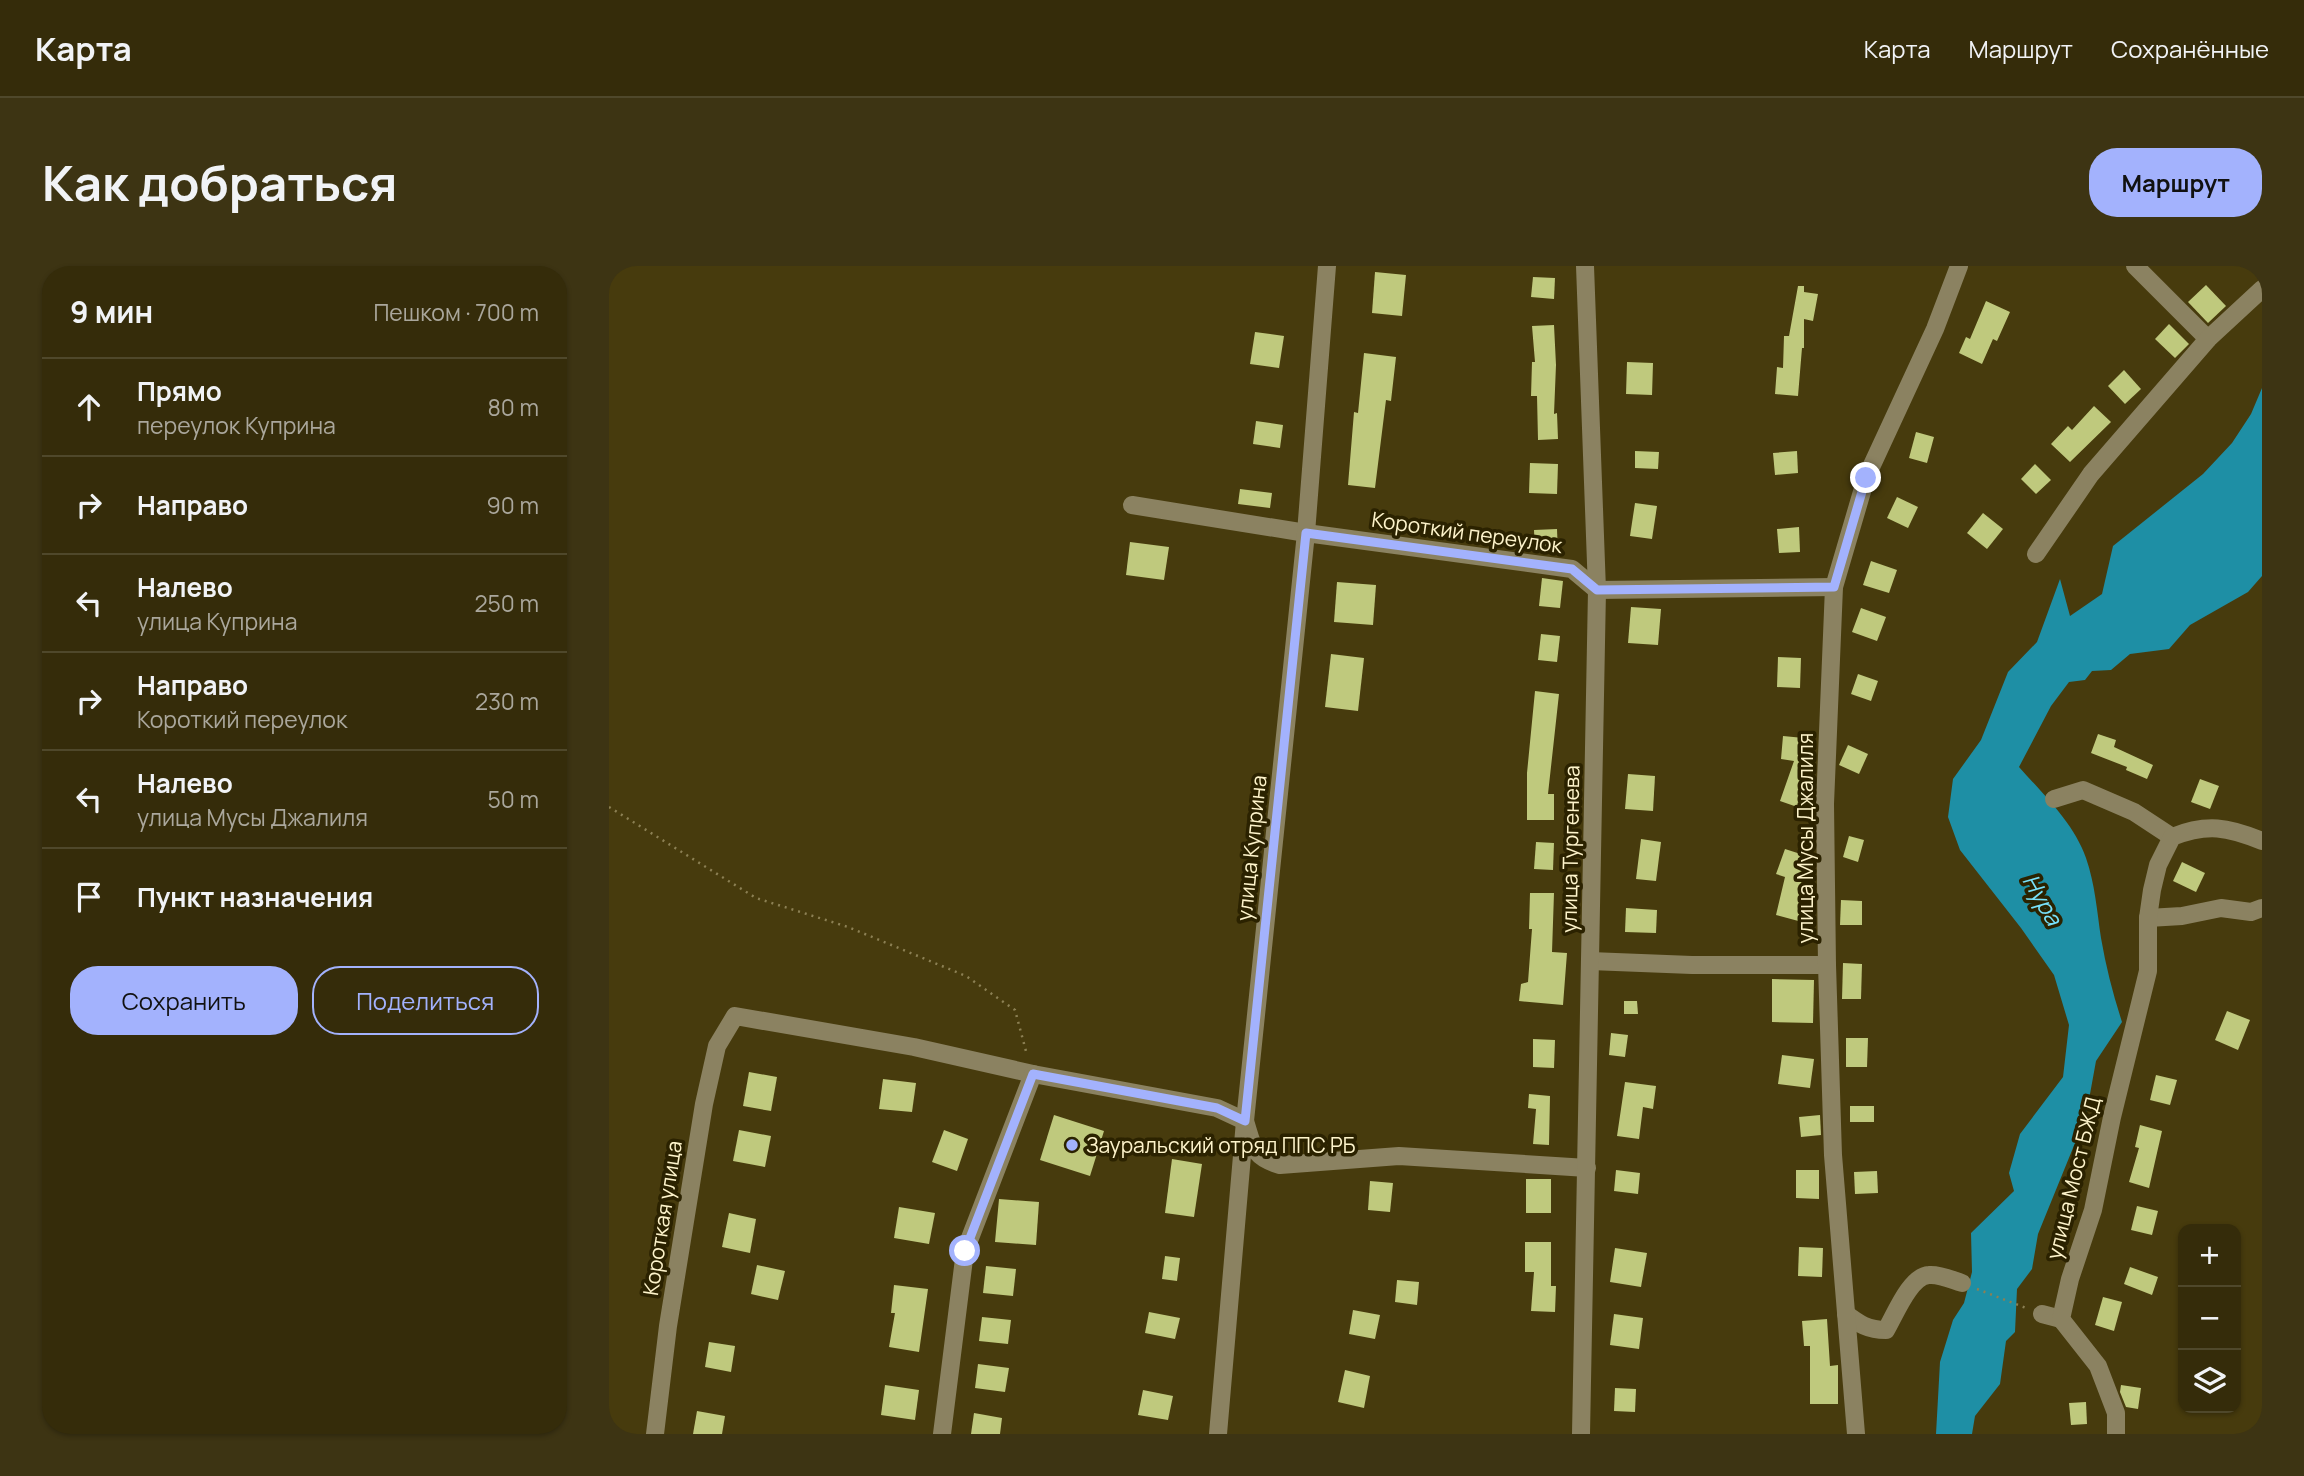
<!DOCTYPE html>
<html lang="ru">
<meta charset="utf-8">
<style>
body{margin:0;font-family:Manrope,sans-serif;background:#3d3413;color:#f1f3f6}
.controls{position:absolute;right:21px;bottom:21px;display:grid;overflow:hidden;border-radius:14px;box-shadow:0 2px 5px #0004}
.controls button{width:63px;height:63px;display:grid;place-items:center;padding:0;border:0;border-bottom:2px solid #4f482b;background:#352c0a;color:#f1f3f6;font:35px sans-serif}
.stop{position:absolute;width:21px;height:21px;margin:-16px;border:5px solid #a3b2fd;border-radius:50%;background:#fff}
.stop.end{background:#a3b2fd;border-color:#fff;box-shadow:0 2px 7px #0008}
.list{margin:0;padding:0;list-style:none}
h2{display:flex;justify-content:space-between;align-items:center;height:91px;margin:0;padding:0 28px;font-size:30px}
h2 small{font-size:23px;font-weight:400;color:#aaa79c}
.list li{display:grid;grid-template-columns:46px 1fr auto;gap:21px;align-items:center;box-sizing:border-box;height:98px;padding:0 28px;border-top:2px solid #4f482b}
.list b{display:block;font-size:26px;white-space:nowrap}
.list p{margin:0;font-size:23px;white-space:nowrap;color:#aaa79c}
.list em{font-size:23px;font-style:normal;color:#aaa79c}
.actions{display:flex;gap:14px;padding:21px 28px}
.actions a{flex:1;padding:16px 0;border:2px solid #a3b2fd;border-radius:28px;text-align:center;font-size:24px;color:#a3b2fd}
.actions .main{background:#a3b2fd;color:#111}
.icon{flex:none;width:38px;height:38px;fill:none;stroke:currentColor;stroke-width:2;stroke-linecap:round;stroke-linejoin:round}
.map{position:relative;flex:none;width:1653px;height:1168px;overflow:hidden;border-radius:28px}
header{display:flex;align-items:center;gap:42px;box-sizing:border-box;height:98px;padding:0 35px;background:#352c0a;border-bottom:2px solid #4f482b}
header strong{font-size:33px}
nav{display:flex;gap:38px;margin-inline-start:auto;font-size:24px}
.intro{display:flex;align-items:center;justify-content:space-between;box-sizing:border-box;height:168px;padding:0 42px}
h1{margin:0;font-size:49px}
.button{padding:18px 32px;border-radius:28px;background:#a3b2fd;color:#111;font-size:24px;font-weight:700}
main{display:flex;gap:42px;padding:0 42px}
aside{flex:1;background:#352c0a;border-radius:28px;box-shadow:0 2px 5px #0004}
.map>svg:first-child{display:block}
.water{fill:#1e8fa5}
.building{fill:#bfc97d}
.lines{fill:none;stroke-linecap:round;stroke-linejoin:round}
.path{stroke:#8c8054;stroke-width:2.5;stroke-dasharray:2 5;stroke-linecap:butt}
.minor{stroke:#8b8261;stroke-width:18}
.route{stroke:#a3b2fd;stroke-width:9}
.poi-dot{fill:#a3b2fd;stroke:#2b2200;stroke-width:2.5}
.labels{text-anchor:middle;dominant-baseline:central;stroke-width:7;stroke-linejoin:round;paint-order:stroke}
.street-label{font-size:21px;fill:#fef4cb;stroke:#2b2200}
.poi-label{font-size:21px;fill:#fef4cb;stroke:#2b2200;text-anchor:start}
.water-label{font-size:23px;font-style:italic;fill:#78e1fa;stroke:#2b2200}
</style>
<header>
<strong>Карта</strong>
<nav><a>Карта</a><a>Маршрут</a><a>Сохранённые</a></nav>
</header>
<div class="intro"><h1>Как добраться</h1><a class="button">Маршрут</a></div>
<main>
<aside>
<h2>9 мин<small>Пешком · 700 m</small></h2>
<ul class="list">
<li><svg class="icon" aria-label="ahead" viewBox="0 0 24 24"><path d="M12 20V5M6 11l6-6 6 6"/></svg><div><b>Прямо</b><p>переулок Куприна</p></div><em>80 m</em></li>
<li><svg class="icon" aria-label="right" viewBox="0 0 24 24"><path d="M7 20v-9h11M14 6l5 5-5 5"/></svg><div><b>Направо</b></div><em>90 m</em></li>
<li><svg class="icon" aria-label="left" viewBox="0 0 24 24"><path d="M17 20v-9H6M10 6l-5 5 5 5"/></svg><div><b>Налево</b><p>улица Куприна</p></div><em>250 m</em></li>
<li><svg class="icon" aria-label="right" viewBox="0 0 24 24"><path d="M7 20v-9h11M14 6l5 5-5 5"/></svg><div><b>Направо</b><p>Короткий переулок</p></div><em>230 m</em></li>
<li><svg class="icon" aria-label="left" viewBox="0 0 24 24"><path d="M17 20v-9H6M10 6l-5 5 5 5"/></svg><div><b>Налево</b><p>улица Мусы Джалиля</p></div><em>50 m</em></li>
<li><svg class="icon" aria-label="arrive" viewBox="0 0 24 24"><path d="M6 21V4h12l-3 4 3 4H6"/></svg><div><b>Пункт назначения</b></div></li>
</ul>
<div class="actions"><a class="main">Сохранить</a><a>Поделиться</a></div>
</aside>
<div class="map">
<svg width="1653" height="1168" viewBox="0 0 1653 1168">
<rect width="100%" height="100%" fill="#473b0d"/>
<path class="water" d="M 1653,122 L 1653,310 L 1639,326 L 1581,359 L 1560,383 L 1521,388 L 1502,404 L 1483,405 L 1476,414 L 1460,416 L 1442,440 L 1410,501 C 1434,528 1465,557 1477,592 C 1486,618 1488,645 1492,672 C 1497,701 1504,728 1513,756 L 1487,795 L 1477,850 L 1429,968 L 1423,1003 L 1408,1023 L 1406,1066 L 1397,1075 L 1391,1118 L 1366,1150 L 1363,1168 L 1327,1168 L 1331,1096 L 1344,1054 L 1355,1037 L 1363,1006 L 1362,967 L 1405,925 L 1400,907 L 1411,868 L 1454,811 L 1460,759 L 1445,709 L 1412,662 L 1351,584 L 1339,551 L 1344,513 L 1372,474 L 1399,406 L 1428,376 L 1451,313 L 1461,350 L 1493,328 L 1504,280 L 1594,208 L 1623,177 L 1642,148 Z"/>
<g class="building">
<polygon points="766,6 797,9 793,50 763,47"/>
<polygon points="924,11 946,12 945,33 922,31"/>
<polygon points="1597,19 1617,40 1599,57 1579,36"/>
<polygon points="1189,20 1195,20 1195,26 1209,28 1204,55 1195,53 1195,82 1193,82 1189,130 1166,128 1168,101 1174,102 1175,70 1180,70"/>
<polygon points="1377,35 1401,46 1388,75 1384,73 1373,98 1350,87 1357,71 1361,73"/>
<polygon points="1560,58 1580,78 1566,92 1546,73"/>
<polygon points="945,59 947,99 945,148 948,147 949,173 929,174 928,130 922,130 923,96 926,96 923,60"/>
<polygon points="646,66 675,70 670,102 641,98"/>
<polygon points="755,87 787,91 782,135 777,134 766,222 739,219 745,146 749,147"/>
<polygon points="1018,96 1044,97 1043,129 1017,128"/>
<polygon points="1515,104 1532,123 1516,138 1499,120"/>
<polygon points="1485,140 1502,156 1461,196 1442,178 1459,160 1463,164"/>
<polygon points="647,155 674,159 671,182 644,178"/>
<polygon points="1307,166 1325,171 1318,197 1300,192"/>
<polygon points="1026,185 1050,186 1049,203 1026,202"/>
<polygon points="1188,185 1189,207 1166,209 1164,187"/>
<polygon points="921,197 949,198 948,228 920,227"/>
<polygon points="1426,198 1442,214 1427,228 1412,213"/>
<polygon points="631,223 663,227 661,242 629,238"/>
<polygon points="1288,231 1309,241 1299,262 1278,252"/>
<polygon points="1026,237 1048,240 1043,273 1021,270"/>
<polygon points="1374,247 1394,263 1378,283 1358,267"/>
<polygon points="1190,261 1191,286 1170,287 1168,263"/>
<polygon points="948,263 949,289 926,286 925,264"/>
<polygon points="521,276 560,281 555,314 517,309"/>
<polygon points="1262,295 1288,304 1280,327 1254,319"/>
<polygon points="933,312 954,315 951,342 930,340"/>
<polygon points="728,316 767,319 764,359 725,356"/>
<polygon points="1022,341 1052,343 1049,379 1019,377"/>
<polygon points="1252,342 1277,351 1268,375 1243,366"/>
<polygon points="932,368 951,370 948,396 929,394"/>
<polygon points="722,388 755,392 749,445 716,441"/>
<polygon points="1169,391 1192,392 1191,422 1168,421"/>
<polygon points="1249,408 1269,415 1262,435 1242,428"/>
<polygon points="926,425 950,428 939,528 945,528 945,554 918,554 918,507"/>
<polygon points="1489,468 1507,474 1505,481 1544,499 1538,513 1517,504 1518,501 1482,487"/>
<polygon points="1174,470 1205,473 1200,511 1204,513 1194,543 1171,535 1185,495 1172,493"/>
<polygon points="1239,479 1259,488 1250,508 1230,499"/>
<polygon points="1019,508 1046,510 1044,545 1016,543"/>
<polygon points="1591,513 1610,520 1601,543 1582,536"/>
<polygon points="1240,570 1255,574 1249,596 1234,591"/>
<polygon points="1032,573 1052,576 1047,615 1027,613"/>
<polygon points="927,576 945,577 944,604 925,603"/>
<polygon points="1176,583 1201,591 1189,626 1200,629 1193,656 1167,649 1176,611 1167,608"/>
<polygon points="1573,596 1596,607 1587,626 1564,615"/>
<polygon points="921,627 945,627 943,686 958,687 954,739 910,735 912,718 919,716 923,663 920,663"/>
<polygon points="1232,634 1253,635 1253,659 1231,659"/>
<polygon points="1017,642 1048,644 1047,667 1016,666"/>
<polygon points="1234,697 1253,698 1252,733 1233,733"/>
<polygon points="1163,713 1205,714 1204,757 1163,756"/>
<polygon points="1015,735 1028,735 1029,748 1015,748"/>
<polygon points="1618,745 1641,754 1629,784 1606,774"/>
<polygon points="1002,767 1019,769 1016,791 1000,789"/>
<polygon points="1237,772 1259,772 1258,801 1237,801"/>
<polygon points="924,773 946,774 945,802 924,801"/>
<polygon points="1173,789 1205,793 1201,822 1169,818"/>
<polygon points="140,806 168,811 162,845 134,840"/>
<polygon points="1547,809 1568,814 1561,839 1541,834"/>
<polygon points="274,813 307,817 303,846 270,843"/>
<polygon points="1016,816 1047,820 1044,843 1034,841 1030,873 1008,870"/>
<polygon points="920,828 941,830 940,879 924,878 927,843 919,842"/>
<rect x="1241" y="840" width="24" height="16"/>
<polygon points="445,849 495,865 481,910 431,894"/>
<polygon points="1211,849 1212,869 1192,871 1190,851"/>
<polygon points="1531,859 1553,865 1540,922 1520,916 1530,882 1526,881"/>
<polygon points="130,864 162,870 156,901 124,895"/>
<polygon points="335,864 359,873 348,905 323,896"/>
<polygon points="563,893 593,898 585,951 556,947"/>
<polygon points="1007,904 1031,907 1029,928 1005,925"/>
<polygon points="1187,904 1210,904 1210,933 1187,932"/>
<polygon points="1268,905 1269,927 1246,928 1245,906"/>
<rect x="917" y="913" width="25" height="34"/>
<polygon points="761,915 784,917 781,946 759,944"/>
<polygon points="390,933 430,936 427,979 386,976"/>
<polygon points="1528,940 1549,945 1543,969 1522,964"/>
<polygon points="290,941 326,947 320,978 285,972"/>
<polygon points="120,947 147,953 141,987 113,981"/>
<polygon points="916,976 942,976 942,1020 947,1020 946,1046 922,1045 925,1006 916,1006"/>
<polygon points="1190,981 1214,982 1213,1011 1189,1010"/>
<polygon points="1006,982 1038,987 1032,1021 1001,1016"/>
<polygon points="556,990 571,992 568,1015 553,1013"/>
<polygon points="148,999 176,1005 169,1034 142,1028"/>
<polygon points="377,1000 407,1003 404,1030 374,1027"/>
<polygon points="1521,1001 1549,1011 1543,1029 1515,1018"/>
<polygon points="788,1014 810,1016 808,1039 786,1036"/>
<polygon points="285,1019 319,1023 310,1086 280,1081 286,1047 282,1047"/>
<polygon points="1494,1031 1513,1036 1505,1065 1486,1059"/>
<polygon points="744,1044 771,1049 766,1073 740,1068"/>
<polygon points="540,1046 571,1052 566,1073 536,1067"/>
<polygon points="1005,1048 1034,1052 1030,1083 1001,1079"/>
<polygon points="373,1051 402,1054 399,1078 370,1075"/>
<polygon points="1218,1053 1221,1100 1229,1099 1229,1138 1201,1138 1201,1080 1195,1080 1193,1055"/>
<polygon points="100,1076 126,1080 122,1106 96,1101"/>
<polygon points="369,1098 400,1102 396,1126 366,1122"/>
<polygon points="736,1104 761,1110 755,1142 729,1136"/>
<polygon points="276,1119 310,1124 306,1154 272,1149"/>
<polygon points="1512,1119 1532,1122 1529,1143 1517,1141 1511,1126"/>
<polygon points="1006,1122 1027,1123 1026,1146 1005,1145"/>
<polygon points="534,1124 564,1130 559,1154 529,1149"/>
<polygon points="1477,1136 1478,1158 1462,1159 1460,1137"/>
<polygon points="88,1145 116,1150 113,1168 84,1168"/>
<polygon points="365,1147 393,1152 391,1168 362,1168"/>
</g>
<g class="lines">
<g class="path">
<polyline points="0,541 147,632 239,661 357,710 406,744 418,789"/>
<polyline points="1368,1023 1417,1042"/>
</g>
<g class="minor">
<polyline points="1526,0 1599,73"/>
<polyline points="523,239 697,267 963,303 988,324 1225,321"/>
<polyline points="1427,288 1482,208 1599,73 1653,23"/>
<polyline points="1445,533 1474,524 1525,546 1563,571"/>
<polyline points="1539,652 1573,650 1612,642 1642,646 1653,642"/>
<polyline points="981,695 1083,699 1218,699"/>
<path d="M 1237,1048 C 1250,1058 1259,1064 1277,1064 C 1286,1049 1301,1010 1320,1009 C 1331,1008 1343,1014 1353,1017"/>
<polyline points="1433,1048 1452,1053"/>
<path d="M 46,1168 L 59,1060 L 95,838 L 108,780 L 126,750 L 305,781 L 424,808 L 608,842 L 636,855 C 644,880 643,891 671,899 L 790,890 L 978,902"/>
<polyline points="333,1168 356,985 424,808"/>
<polyline points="609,1168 636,855 697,267 718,0"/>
<polyline points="972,1168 988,324 976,0"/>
<polyline points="1247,1168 1224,889 1218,699 1216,538 1225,321 1257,212 1326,63 1350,0"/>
<path d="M 1507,1168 L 1507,1147 L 1489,1100 L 1452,1053 L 1461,1013 L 1484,944 L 1503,851 L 1539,705 L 1539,652 L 1543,624 L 1549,599 L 1563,571 C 1598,557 1619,561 1653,575"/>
</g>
</g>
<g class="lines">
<polyline class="route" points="356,985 424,808 608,842 636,855 697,267 963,303 988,324 1225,321 1257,212"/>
</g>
<circle class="poi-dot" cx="463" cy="879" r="7"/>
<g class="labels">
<g class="street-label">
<text transform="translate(858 266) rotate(8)">Короткий переулок</text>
<text transform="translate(1196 572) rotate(-90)">улица Мусы Джалиля</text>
<text transform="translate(642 582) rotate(-84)">улица Куприна</text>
<text transform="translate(961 583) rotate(-89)">улица Тургенева</text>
<text transform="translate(1464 912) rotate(-76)">улица Мост БЖД</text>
<text transform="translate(53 952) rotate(-81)">Короткая улица</text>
</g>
<g class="poi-label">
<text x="477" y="879">Зауральский отряд ППС РБ</text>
</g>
<g class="water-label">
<text transform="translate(1434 633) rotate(60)">Нура</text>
</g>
</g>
</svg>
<div class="controls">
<button>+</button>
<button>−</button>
<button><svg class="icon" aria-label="layers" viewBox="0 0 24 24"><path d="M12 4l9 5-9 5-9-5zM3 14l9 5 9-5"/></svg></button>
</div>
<div class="stop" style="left:356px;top:985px"></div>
<div class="stop end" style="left:1257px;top:212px"></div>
</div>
</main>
